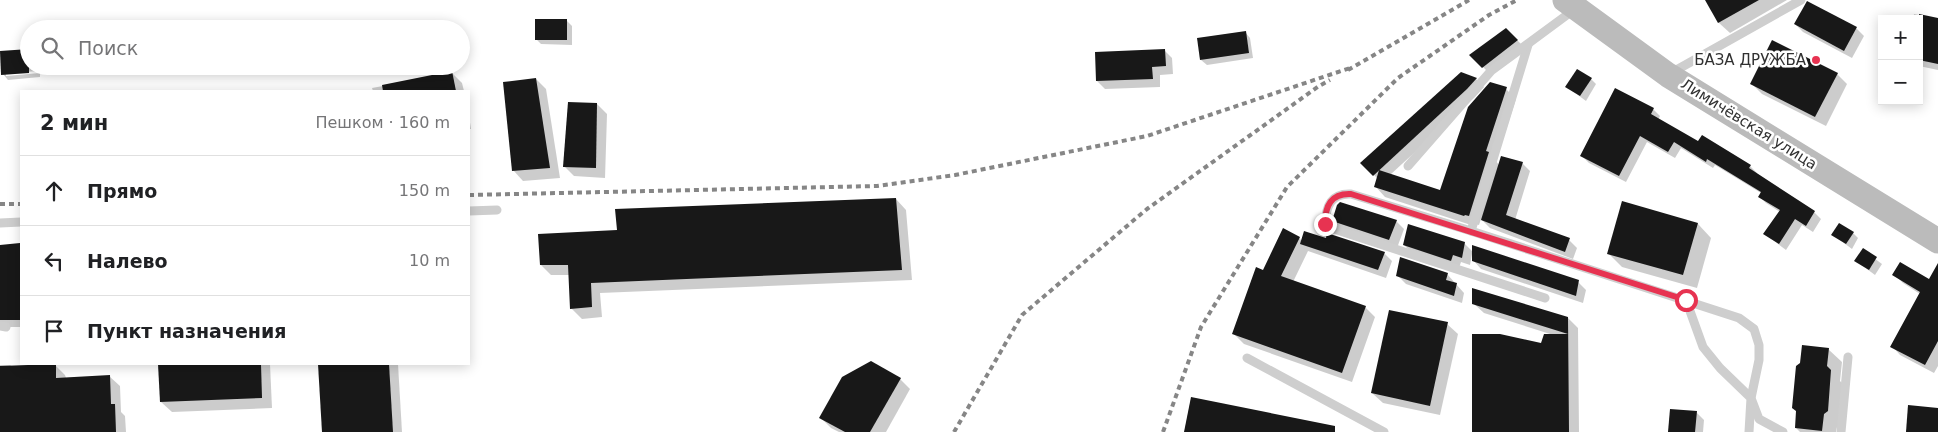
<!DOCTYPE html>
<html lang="ru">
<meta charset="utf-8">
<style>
body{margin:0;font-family:"DejaVu Sans",sans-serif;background:#f6f6f6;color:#202124}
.controls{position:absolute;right:15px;top:15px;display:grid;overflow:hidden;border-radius:0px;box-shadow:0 2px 12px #0003}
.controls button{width:45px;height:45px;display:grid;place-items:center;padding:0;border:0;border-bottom:1px solid #e0e0e0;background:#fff;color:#202124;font:25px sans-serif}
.stop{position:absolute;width:15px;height:15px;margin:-11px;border:4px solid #e73351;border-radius:50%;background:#fff}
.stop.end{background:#e73351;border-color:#fff;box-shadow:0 1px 5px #0008}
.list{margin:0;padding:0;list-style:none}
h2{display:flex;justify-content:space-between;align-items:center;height:65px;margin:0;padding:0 20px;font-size:21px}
h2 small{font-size:16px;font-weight:400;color:#757577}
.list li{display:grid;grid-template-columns:32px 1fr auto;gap:15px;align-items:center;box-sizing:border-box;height:70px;padding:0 20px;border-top:1px solid #e0e0e0}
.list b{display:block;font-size:19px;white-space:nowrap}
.list em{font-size:16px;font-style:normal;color:#757577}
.icon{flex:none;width:28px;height:28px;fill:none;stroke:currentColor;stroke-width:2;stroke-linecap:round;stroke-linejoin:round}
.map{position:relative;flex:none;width:1938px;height:432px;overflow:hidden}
.search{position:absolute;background:#fff;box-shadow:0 2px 12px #0003;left:20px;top:20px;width:450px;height:55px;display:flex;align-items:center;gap:12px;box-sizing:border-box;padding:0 18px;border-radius:28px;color:#757577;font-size:19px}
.panel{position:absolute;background:#fff;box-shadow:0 2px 12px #0003;left:20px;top:90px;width:450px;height:275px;border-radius:0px}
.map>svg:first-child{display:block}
.shadow{fill:#0003}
.building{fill:#181818}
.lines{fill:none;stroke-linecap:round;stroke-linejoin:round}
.lane{stroke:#cecece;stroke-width:9}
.secondary{stroke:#bbb;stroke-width:25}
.rail{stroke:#868686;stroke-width:4;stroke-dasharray:5 4;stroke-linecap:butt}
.route{stroke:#e73351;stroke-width:6}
.poi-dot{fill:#e73351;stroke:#fff;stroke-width:2}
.labels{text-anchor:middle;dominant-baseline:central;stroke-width:5;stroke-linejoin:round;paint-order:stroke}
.poi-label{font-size:15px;fill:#313131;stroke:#fff;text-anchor:end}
.street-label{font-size:15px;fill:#313131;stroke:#fff}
</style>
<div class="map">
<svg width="1938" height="432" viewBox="0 0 1938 432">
<rect width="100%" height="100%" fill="#fff"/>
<g class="shadow">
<polygon points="1707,0 1787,0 1730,33 1719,23"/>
<polygon points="1914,14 1938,19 1938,70 1919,66 1919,19 1913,19"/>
<polygon points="567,21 572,26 572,45 541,44 536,39"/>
<polygon points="1795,24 1856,28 1864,36 1852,58 1803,32"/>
<polygon points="1506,29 1523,46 1488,72 1471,55"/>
<polygon points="1245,32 1250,38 1253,58 1207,65 1201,60"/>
<polygon points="29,50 29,66 39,66 40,71 6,73 6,76 40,73 40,77 8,80 3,74 1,52"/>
<polygon points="1164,50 1172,58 1173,74 1160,75 1160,87 1105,89 1097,81"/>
<polygon points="92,66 125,66 126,71 97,75 92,69"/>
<polygon points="188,66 221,66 221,68 192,70"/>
<polygon points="452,73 462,83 464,91 373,91 372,88"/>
<polygon points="1837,74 1847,84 1826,126 1762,94 1752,84"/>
<polygon points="536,79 546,89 560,178 523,181 513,170"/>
<polygon points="1476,79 1484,87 1475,97 1390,175 1441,191 1506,89 1516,99 1496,161 1499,165 1522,163 1530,171 1515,220 1569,240 1577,248 1573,259 1490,228 1481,219 1479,225 1475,224 1474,226 1385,197 1375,186 1378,179 1362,163"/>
<polygon points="1591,79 1596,84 1586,101 1567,87"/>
<polygon points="597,104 607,114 605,178 574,176 564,166"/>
<polygon points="1653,109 1660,116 1658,120 1698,143 1702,136 1750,166 1757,173 1757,174 1814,212 1821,219 1813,232 1802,225 1786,250 1765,234 1780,212 1766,203 1759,196 1761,193 1715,165 1713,168 1681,148 1675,158 1647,142 1626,182 1589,163 1582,156"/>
<polygon points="469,116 471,129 469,129"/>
<polygon points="896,199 906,210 912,280 600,293 602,317 582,319 571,308 570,275 551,275 541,265 618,231"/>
<polygon points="1623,203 1698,224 1711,238 1697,288 1622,267 1608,253"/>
<polygon points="1333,221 1396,221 1404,229 1397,248 1341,229"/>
<polygon points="1853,233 1858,238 1852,249 1833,235"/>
<polygon points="1299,238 1302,241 1327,239 1384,253 1392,261 1386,278 1308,251 1293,282 1365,307 1375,317 1352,382 1244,344 1234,334 1264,271"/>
<polygon points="1464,243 1473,252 1578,282 1586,290 1583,303 1481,269 1473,260 1473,255 1472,254 1470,265 1461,262 1459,268 1412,253 1404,245"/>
<polygon points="19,245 21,247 21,327 9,327 0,324 0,246"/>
<polygon points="1863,250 1882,264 1875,275 1856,261"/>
<polygon points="1447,274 1464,293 1462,303 1406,284 1398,276"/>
<polygon points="1894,274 1929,281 1938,277 1938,366 1934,373 1900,355 1892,346 1920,294 1903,283"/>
<polygon points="1473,303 1568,318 1578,328 1579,432 1473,432 1550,334 1484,313"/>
<polygon points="1447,324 1458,334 1440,415 1383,403 1372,393"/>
<polygon points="1828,349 1842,362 1840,381 1844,385 1841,425 1837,427 1836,432 1800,432 1796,428 1801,364"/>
<polygon points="160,364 270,364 272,408 172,412 161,402"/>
<polygon points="319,364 398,364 402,432 323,432"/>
<polygon points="0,365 10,365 13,367 55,365 65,375 66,378 109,376 120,386 121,412 125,416 126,432 0,432"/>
<polygon points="900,379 910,389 886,432 839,432 831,428 821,418"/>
<polygon points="1696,412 1704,420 1703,432 1670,432"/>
</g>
<g class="building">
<polygon points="1705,0 1759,0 1718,23"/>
<polygon points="1807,1 1857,27 1844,51 1794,24"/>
<polygon points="1919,14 1938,18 1938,64 1919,60"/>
<rect x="535" y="19" width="32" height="21"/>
<polygon points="1506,28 1518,40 1482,68 1469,55"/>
<polygon points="1246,31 1249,53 1200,60 1197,38"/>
<polygon points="1772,40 1838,73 1815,117 1750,84"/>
<polygon points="29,49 29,73 1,75 0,51"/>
<polygon points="1165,49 1166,66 1152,67 1153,79 1096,81 1095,52"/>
<polygon points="1577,69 1592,78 1580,96 1565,87"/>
<polygon points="452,71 456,91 383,91 382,85"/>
<polygon points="1461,72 1477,78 1467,89 1373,176 1360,163"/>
<polygon points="536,78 550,168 512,171 503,82"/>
<polygon points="1490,82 1507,87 1486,151 1489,152 1469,216 1465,215 1464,216 1374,187 1379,170 1440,190 1468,107"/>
<polygon points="1615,88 1654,108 1651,114 1698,141 1702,135 1751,165 1749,168 1815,211 1806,226 1795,219 1779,244 1763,234 1780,210 1758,197 1761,192 1707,159 1706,162 1674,142 1668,152 1640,136 1619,176 1580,156"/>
<polygon points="568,102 597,103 596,168 563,167"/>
<polygon points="1501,156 1523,162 1506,215 1570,238 1565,252 1481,220"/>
<polygon points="896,198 902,270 591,283 592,307 570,309 568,265 540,265 538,234 617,230 615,209"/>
<polygon points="1622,201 1698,223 1683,275 1607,254"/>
<polygon points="1340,202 1397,220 1389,240 1332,221 1337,205"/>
<polygon points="1839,223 1854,232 1846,244 1831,235"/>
<polygon points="1408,224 1465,242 1462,258 1453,255 1451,261 1403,245"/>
<polygon points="1283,228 1300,237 1281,276 1366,306 1342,373 1232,334 1256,267 1263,270"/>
<polygon points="1304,231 1326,238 1327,233 1385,252 1378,270 1300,244"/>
<polygon points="20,243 21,320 0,320 0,245"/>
<polygon points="1472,245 1579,280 1576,296 1472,261"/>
<polygon points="1863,248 1877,257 1869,270 1854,261"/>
<polygon points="1400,257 1448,273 1446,280 1457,283 1454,296 1396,276"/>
<polygon points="1900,262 1929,279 1938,263 1938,341 1925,365 1890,347 1920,292 1892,275"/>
<polygon points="1472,288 1568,317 1569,432 1472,432 1472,334 1500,334 1541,343 1544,334 1568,334 1472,304"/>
<polygon points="1389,310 1448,322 1430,406 1371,393"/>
<polygon points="1802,345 1829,348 1827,366 1831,370 1828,411 1824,414 1822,431 1795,428 1796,411 1792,408 1796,366 1800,363"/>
<polygon points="871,361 901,378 870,432 845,432 819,418 842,377"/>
<polygon points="56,364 56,378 110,375 111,404 115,404 116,432 0,432 0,366"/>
<polygon points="158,364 261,364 262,398 160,402"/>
<polygon points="318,364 389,364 393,432 322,432"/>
<polygon points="1191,397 1335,426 1335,432 1184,432"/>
<polygon points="1908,405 1938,408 1938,432 1906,432"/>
<polygon points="1670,409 1697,411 1695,432 1668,432"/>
</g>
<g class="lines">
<g class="lane">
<polyline points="1528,45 1471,231 1739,318 1754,329 1759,345 1759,360 1751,398 1759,419 1783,432"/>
<polyline points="1671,73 1801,0"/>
<polyline points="1408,166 1491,71 1575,9"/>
<polyline points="469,211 497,210"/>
<polyline points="0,223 21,222"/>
<path d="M 1471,231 L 1351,194 C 1331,193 1326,206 1325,224 L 1331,228 L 1545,298"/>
<polyline points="1686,300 1703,347 1720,368 1751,398 1749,432"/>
<polyline points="0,326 6,327"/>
<polyline points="1247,358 1384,432"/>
<polyline points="1841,432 1848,357"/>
</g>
<polyline class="secondary" points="1565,0 1668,75 1938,241"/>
<g class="rail">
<polyline points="1348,70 1469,0"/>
<polyline points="469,195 877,186 955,175 1147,136 1353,67"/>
<polyline points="0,204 21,204"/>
<polyline points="954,432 1022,315 1147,209 1319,86 1330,80"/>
<polyline points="1163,432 1201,327 1287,187 1398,78 1489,15 1517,0"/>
</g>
</g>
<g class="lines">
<path class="route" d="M 1325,224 C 1325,206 1331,193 1351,194 L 1686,300"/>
</g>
<circle class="poi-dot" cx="1816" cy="60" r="5"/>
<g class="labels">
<g class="poi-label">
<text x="1806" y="60">БАЗА ДРУЖБА</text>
</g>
<g class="street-label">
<text transform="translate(1749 124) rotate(32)">Лимичёвская улица</text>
</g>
</g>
</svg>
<div class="controls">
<button>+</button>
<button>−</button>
</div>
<div class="stop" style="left:1686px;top:300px"></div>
<div class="stop end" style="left:1325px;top:224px"></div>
<div class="search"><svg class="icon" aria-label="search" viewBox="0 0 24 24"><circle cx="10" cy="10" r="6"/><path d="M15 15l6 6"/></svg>Поиск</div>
<section class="panel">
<h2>2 мин<small>Пешком · 160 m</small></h2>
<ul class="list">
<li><svg class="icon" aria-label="ahead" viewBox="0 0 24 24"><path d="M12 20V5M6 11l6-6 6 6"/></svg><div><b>Прямо</b></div><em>150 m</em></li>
<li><svg class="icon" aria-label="left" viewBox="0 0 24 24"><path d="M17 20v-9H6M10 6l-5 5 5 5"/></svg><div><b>Налево</b></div><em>10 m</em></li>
<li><svg class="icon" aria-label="arrive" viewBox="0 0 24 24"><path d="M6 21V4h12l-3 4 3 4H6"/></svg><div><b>Пункт назначения</b></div></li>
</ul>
</section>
</div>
